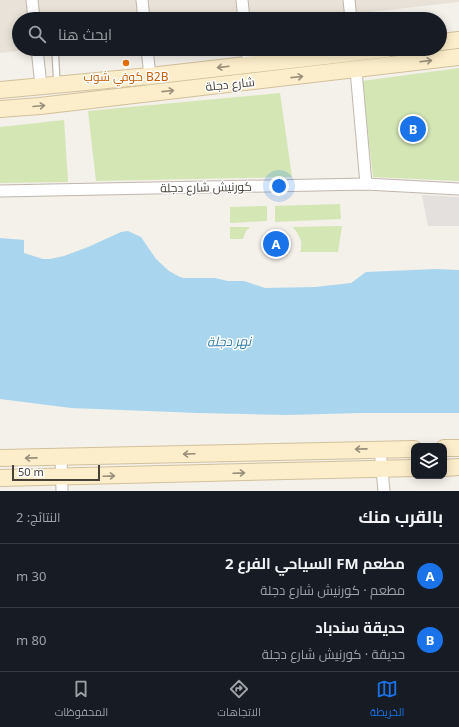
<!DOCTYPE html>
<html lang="ar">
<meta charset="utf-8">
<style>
body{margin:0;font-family:"Noto Sans",Cairo,sans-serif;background:#242831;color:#f1f3f6;direction:rtl}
.controls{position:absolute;right:12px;bottom:12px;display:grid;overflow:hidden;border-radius:8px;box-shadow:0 2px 10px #0003}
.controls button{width:36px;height:36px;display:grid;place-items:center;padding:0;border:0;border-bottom:1px solid #363941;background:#171b24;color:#f1f3f6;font:20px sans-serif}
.scale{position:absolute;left:12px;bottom:10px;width:88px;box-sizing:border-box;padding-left:4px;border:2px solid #484138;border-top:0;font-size:11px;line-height:14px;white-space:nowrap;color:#484138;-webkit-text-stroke:3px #fff;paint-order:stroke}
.you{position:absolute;left:279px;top:186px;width:14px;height:14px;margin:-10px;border:3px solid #fff;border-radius:50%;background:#1a73e8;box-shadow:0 0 0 6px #1a73e833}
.badge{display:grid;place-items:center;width:26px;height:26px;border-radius:50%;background:#1a73e8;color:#fff;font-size:13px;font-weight:700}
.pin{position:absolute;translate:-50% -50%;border:2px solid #fff;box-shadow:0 1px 4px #0006}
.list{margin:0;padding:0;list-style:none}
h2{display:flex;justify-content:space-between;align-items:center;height:52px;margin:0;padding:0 16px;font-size:17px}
h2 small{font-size:13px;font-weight:400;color:#9ea1a6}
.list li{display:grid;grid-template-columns:26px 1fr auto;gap:12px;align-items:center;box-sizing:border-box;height:64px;padding:0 16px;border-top:1px solid #363941}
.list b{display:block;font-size:15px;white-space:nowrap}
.list p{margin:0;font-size:13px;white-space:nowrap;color:#9ea1a6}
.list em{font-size:13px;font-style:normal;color:#9ea1a6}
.icon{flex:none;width:22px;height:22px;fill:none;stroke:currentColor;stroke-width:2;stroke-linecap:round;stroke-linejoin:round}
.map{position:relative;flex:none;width:459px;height:491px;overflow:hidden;direction:ltr}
.search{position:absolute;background:#171b24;box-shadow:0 2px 10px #0003;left:12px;right:12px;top:12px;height:44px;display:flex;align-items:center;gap:10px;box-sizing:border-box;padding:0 14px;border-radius:22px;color:#9ea1a6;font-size:15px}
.sheet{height:180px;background:#171b24}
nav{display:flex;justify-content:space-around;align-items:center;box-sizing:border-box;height:56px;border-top:1px solid #363941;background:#171b24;font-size:11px;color:#9ea1a6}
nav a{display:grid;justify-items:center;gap:2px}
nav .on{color:#1a73e8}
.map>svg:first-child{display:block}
.residential{fill:#e8e2d8}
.green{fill:#d3e6b4}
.parking{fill:#e3e0de}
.water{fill:#a9d6ee}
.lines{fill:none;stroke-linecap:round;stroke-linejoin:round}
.lane-casing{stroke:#bfb7ac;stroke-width:8}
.street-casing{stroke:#bfb7ac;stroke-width:13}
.secondary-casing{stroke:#d2c09b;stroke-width:18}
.lane{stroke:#fff;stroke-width:5.5}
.street{stroke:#fff;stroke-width:11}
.secondary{stroke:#fceecb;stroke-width:16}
.oneway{stroke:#998f7a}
.food-dot{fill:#e8710a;stroke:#fff;stroke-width:1.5}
.labels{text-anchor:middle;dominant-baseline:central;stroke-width:3;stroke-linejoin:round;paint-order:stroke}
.food-label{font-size:12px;fill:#c56008;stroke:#fff}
.street-label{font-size:12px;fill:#484138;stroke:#fff}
.water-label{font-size:13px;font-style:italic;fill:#337da8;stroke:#fff}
</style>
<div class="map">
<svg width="459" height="491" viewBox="0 0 459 491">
<rect width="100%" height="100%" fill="#f4f0ea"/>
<polygon class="residential" points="0,0 459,0 459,2 307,19 19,19 19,49 33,49 0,53"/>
<g class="green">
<polygon points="459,68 459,181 373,177 362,81"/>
<polygon points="280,93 292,177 96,181 88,111"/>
<polygon points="64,120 68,182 0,183 0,127"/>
<polygon points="340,204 341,219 275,222 275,206"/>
<polygon points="267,206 267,221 230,223 230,207"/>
<path d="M 342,226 L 338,252 L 300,252 C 304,242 299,235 293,227 Z"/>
<polygon points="230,227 250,227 246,231 243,239 230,239"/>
</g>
<polygon class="parking" points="422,195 459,197 459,226 428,226"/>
<polygon class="water" points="128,231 141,237 156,259 169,271 180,277 184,278 215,278 228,281 244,281 265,288 315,287 351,283 366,272 436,269 459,270 459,413 362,413 286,415 198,413 71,408 0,399 0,238 24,240 24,253 43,259 50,259 64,256 88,247 121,232"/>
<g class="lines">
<g class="lane-casing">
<polyline id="lane" points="55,49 57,84"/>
</g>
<g class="street-casing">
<g id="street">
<polyline points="32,0 34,19"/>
<polyline points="142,0 144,19"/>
<polyline points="242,0 244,19"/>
<polyline points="349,0 351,19"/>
<polyline points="37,49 41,86"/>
<polyline points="147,49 150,76"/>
<polyline points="247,49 249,64"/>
<polyline points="356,70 366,184"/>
<polyline points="0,191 366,184 459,189"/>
<polyline points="380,449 384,491"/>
<polyline points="61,457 62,491"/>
</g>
</g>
<g class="secondary-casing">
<g id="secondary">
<polyline points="440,42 459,40"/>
<polyline points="0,90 150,76 387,49"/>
<polyline points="0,109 40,106 459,57"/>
<polyline points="444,448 459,448"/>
<polyline points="0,458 414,449"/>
<polyline points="444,468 459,467"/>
<polyline points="0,478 414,468"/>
</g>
</g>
<use href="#lane" class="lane"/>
<use href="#street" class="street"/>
<use href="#secondary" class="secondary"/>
</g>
<defs><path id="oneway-shaft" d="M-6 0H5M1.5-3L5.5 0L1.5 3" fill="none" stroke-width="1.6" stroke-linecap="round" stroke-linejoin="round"/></defs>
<g class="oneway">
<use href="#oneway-shaft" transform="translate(426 61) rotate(-7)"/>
<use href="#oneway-shaft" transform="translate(223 67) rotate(173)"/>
<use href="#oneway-shaft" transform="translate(297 77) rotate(-6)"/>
<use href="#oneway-shaft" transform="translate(168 91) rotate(-6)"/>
<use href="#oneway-shaft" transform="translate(39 106) rotate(-5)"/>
<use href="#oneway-shaft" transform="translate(361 449) rotate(179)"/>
<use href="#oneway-shaft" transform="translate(189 454) rotate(178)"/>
<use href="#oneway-shaft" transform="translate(31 458) rotate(179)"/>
<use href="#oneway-shaft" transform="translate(239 473) rotate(-2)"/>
<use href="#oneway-shaft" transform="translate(109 476) rotate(-2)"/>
</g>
<circle class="food-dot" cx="126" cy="63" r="4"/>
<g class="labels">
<g class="food-label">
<text x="126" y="76">كوفي شوب B2B</text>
</g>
<g class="street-label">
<text transform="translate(230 84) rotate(-6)">شارع دجلة</text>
<text transform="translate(206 187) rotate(-1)">كورنيش شارع دجلة</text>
</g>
<g class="water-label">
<text transform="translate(229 341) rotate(-1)">نهر دجلة</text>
</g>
</g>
</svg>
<div class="controls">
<button><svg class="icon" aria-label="layers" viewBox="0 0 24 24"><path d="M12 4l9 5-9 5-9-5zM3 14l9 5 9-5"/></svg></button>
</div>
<div class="scale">50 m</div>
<div class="you"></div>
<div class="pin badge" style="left:276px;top:244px">A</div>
<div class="pin badge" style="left:413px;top:129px">B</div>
<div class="search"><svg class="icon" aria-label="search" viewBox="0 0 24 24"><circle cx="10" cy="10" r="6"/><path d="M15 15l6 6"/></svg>ابحث هنا</div>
</div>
<section class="sheet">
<h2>بالقرب منك<small>النتائج: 2</small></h2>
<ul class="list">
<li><span class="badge">A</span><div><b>مطعم FM السياحي الفرع 2</b><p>مطعم · كورنيش شارع دجلة</p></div><em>30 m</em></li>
<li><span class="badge">B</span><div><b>حديقة سندباد</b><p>حديقة · كورنيش شارع دجلة</p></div><em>80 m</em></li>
</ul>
</section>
<nav>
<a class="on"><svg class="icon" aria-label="map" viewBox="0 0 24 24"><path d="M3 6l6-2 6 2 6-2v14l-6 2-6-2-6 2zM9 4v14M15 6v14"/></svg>الخريطة</a>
<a><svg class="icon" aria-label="directions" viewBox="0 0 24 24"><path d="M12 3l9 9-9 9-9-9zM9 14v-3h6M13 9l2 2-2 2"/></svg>الاتجاهات</a>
<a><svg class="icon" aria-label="saved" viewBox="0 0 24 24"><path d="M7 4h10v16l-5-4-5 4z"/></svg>المحفوظات</a>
</nav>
